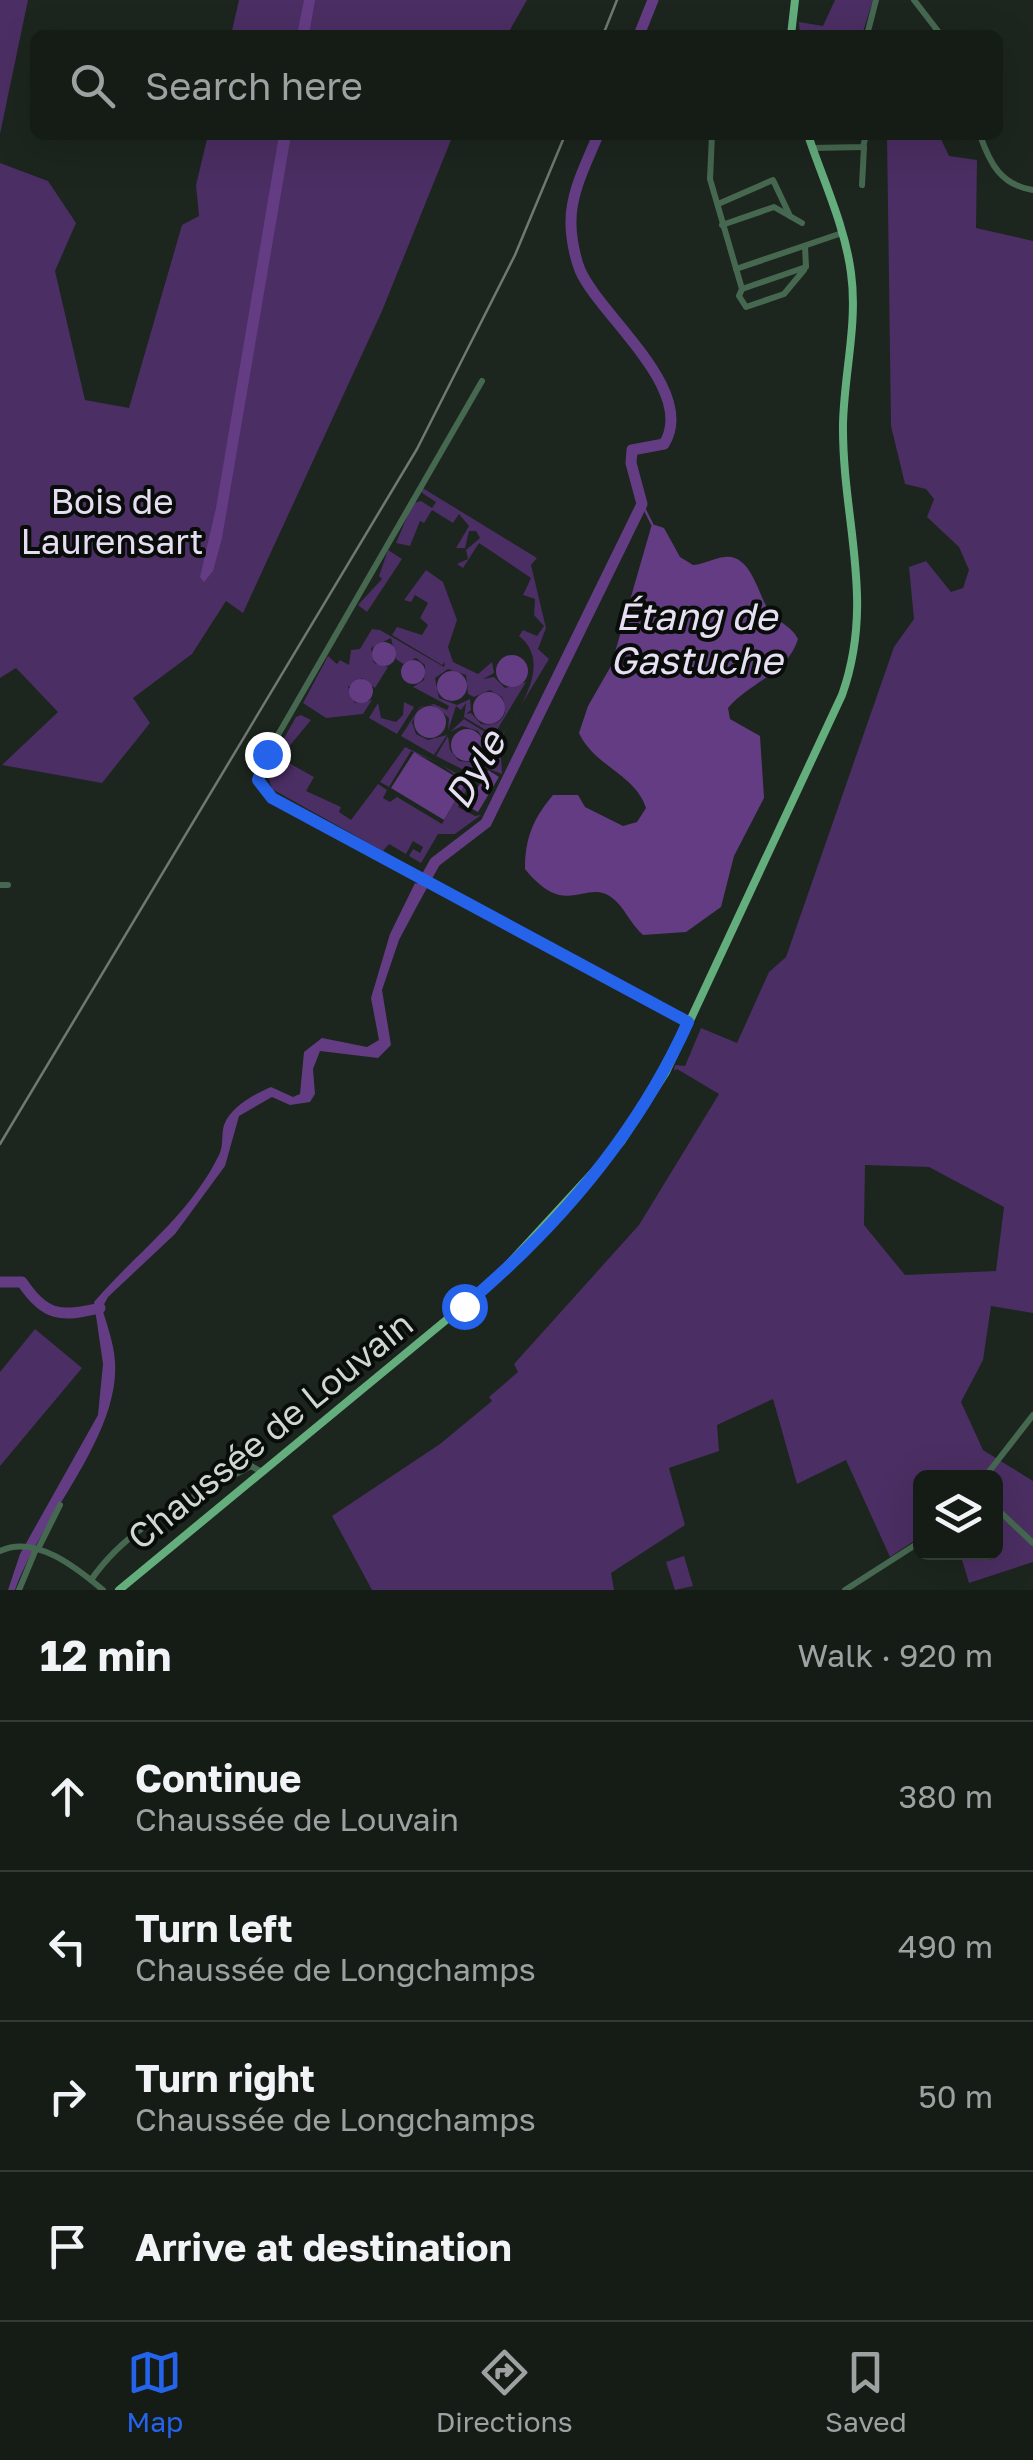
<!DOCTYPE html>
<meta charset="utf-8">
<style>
body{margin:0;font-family:"Golos Text",sans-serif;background:#222923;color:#f1f3f6}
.controls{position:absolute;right:30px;bottom:30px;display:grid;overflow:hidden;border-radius:15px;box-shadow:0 10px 40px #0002}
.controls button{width:90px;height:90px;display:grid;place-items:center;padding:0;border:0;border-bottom:2px solid #343a35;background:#151c16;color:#f1f3f6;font:50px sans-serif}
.stop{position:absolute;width:30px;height:30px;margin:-22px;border:8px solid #2563eb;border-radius:50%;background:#fff}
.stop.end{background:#2563eb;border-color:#fff;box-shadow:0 2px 10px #0008}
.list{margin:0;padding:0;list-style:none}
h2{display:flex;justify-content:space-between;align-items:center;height:130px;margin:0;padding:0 40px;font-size:42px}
h2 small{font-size:32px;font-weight:400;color:#9da1a1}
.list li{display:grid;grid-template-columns:65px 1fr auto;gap:30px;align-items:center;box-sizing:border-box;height:150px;padding:0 40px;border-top:2px solid #343a35}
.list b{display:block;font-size:38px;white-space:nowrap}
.list p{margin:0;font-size:32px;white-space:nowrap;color:#9da1a1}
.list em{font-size:32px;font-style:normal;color:#9da1a1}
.icon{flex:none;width:55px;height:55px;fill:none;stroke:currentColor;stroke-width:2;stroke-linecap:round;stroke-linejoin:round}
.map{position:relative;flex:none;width:1033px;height:1590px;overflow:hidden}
.search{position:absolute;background:#151c16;box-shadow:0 10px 40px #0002;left:30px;right:30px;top:30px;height:110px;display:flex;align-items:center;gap:25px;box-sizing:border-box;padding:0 35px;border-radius:15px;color:#9da1a1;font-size:38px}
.sheet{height:730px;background:#151c16}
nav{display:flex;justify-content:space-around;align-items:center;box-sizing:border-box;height:140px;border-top:2px solid #343a35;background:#151c16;font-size:28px;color:#9da1a1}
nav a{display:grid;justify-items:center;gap:5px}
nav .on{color:#2563eb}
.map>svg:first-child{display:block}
.green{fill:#4b2e63;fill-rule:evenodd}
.water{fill:#643c84}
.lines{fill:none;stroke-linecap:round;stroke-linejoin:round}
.stream{stroke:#643c84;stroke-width:2.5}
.river{stroke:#643c84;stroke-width:11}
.minor{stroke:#466850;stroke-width:6}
.major{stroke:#64ad7d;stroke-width:8}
.rail{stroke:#707872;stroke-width:2.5}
.route{stroke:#2563eb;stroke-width:12}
.labels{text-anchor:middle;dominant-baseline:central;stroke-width:8;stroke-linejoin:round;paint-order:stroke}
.park-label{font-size:35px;fill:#e7ddf2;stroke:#090d0a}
.street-label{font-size:35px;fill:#d0d6d2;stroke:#090d0a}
.water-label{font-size:38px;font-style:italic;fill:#e9dff4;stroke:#090d0a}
</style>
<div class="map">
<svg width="1033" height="1590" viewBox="0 0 1033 1590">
<rect width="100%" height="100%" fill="#1c251e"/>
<g class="green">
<polygon points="0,0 28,0 0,134"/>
<polygon points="239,0 527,0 507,35 231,35"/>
<polygon points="835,0 873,0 862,35 800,35 799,22 823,26"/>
<polygon points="208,135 453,135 382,311 243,613 226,601 192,654 133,698 150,723 102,783 2,765 58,712 16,668 0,678 0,163 48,181 76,223 55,271 85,400 129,408 182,225 199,216 196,185"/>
<path d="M 887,135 L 939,135 L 949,156 L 977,160 L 976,228 L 1033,241 L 1033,1313 L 991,1306 L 983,1360 L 961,1402 L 983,1450 L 1033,1481 L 1033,1562 L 969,1583 L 960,1553 L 996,1552 L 996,1478 L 920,1478 L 920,1537 L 890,1557 L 846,1460 L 797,1484 L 773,1399 L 717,1425 L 719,1451 L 669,1468 L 685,1525 L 611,1573 L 614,1590 L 372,1590 L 332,1516 L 440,1444 L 492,1401 L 489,1397 L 518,1372 L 514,1364 L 639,1225 L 719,1094 L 677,1069 L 674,1071 L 675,1065 L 685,1066 L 701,1028 L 737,1043 L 769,972 L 786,957 L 894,647 L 914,619 L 909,567 L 926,561 L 951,592 L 963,588 L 969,570 L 959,547 L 927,517 L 934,499 L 926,489 L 905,484 L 891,426 ZM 865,1165 L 929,1167 L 1004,1207 L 996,1271 L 905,1275 L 864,1225 Z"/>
<path d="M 421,487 L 537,558 L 531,565 L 546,628 L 538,649 L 549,659 L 500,740 L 502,774 L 481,766 C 501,733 561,669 519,636 L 523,630 L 537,636 L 544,626 L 534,615 L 535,599 L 523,595 L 531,578 L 479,543 L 463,568 L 457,564 L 468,559 L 466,550 L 480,538 L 476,531 L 469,531 L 465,548 L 456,548 L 469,526 L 459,514 L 453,523 L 432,510 L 424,523 L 420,521 L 410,546 L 396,543 L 413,503 L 421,501 L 432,508 L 436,502 L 422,493 Z"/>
<polygon points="388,550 402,559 367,612 358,605 382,579 379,576"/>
<path d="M 426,570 L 443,582 L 457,620 L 448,647 L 453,662 L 478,674 L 492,662 L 494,673 L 483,679 L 494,677 L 505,688 L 526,682 L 494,735 L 464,717 L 466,703 L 461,710 L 456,706 L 448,731 L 449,718 C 440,711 435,700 420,708 L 412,722 L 416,734 L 428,740 L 447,735 L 434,755 L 401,736 L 420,707 L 434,704 L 447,710 L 449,706 L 413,687 L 424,680 L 425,665 L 416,658 L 403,664 L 396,659 L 391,638 L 371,648 L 374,663 L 388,667 L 375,688 L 362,678 L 348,687 L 355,703 L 372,700 L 363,714 L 326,718 L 303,703 L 328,656 L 337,664 L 340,660 L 349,665 L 351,650 L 360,649 L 372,629 L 380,630 L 444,667 L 445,662 L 442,665 L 392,635 L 397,627 L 422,635 L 428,625 L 420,618 L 428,603 L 415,595 L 411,602 L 404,600 ZM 448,669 L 466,675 L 468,694 L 474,697 L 490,690 L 502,697 C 511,715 500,727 481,724 L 471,713 L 466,714 L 471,710 L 470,699 L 457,705 L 439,698 L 435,678 Z"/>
<polygon points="404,702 414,707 397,734 369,718 378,703 381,718 396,722 403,715"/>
<polygon points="301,715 311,720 287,749 287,762 314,777 306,791 341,807 339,812 351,820 378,784 387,790 383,798 390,802 397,797 442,824 466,783 442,765 470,782 458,807 475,816 481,815 455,834 438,834 421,863 409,856 413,849 420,853 423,847 413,841 406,854 389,844 383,851 272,789 266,769 272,757 295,770 274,756 296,717"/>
<polygon points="464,719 493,737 474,766 466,771 436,756 448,736 450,750 459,761 471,762 482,754 484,741 478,731 462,726 450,732"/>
<polygon points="405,747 441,764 411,751 389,787 380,782"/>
<polygon points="35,1329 82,1368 0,1466 0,1372"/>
<polygon points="684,1556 693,1586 675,1590 666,1562"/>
</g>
<g class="water">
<polygon points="304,0 315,0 309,35 297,35"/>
<polygon points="279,135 291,135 222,538 213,571 204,582 200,577 216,508"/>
<path d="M 652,524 L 664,528 L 680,557 L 693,565 C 705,564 714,558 725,557 C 751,554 758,594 769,611 C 778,623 791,625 798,639 C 788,673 749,683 728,708 L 730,719 L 760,736 L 764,798 L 734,856 L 721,907 L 686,932 L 643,935 C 631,925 624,906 611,897 C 585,879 566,920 525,869 C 525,838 533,819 553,795 L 578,795 L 585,807 L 623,826 L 637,822 L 646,808 C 636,775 594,766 579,733 L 588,706 L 611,666 Z"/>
<circle cx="384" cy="654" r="12"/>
<circle cx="512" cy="671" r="16"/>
<circle cx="413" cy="672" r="12"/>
<circle cx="452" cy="686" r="15"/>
<circle cx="361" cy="691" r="12"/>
<circle cx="489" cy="708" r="16"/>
<circle cx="430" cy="722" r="16"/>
<circle cx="467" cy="745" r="16"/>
<polygon points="414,752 466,783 444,820 391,788"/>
<polygon points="488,770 499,777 478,812 467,806"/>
<path d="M 415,883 L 426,889 L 399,940 L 382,990 L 391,1045 L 378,1058 L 320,1051 L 313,1069 L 315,1094 L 310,1102 L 290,1105 L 272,1097 L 239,1116 L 225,1166 L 175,1234 L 108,1297 L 102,1308 C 107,1325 114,1344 115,1362 C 120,1437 39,1520 15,1590 L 8,1590 L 20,1554 L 98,1415 L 103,1364 L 94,1302 C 137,1252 189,1216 219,1155 C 224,1145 221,1134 224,1125 C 231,1106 255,1094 271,1087 L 293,1097 L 300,1094 L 304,1052 L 322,1038 L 367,1047 L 379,1040 L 371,998 L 390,934 Z"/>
</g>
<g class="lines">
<polyline class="stream" points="642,504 652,524"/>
<g class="river">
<polyline points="639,35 653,0"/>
<path d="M 415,898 L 435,862 L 486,823 L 642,504 L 631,463 L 632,450 L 664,444 C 698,390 599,315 580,270 C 575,258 571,237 571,224 C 570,193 587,162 598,135"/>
<path d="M 0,1282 L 22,1282 C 45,1317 61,1317 100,1308"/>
</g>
<g class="minor">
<polyline points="914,0 941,35"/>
<polyline points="867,35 876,0"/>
<polyline points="712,135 710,179 742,289 806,267 805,246"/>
<path d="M 980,135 C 990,164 1001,185 1033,190"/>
<polyline points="812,148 863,147 866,135"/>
<polyline points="862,185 864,147"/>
<polyline points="718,204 773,180 790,216"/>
<polyline points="722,225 774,207 802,223"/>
<polyline points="736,269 842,233"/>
<polyline points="742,289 739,296 746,307 784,294 804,270"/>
<polyline points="482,381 267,754 258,781 272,798 689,1022"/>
<polyline points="0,885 8,885"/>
<polyline points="984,1478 1033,1415"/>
<polyline points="996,1508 1033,1543"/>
<polyline points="38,1549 60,1505"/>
<path d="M 0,1551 C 35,1534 77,1568 103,1590"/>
<path d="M 91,1580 C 131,1522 192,1499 251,1466 L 262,1472"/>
<polyline points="19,1590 36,1549"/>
<polyline points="845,1590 920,1542"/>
</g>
<g class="major">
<polyline points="791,35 795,0"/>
<path d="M 119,1590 L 491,1283 L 621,1142 L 666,1072 L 842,695 C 876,599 842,521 843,424 C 844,374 858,323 851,273 C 845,226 823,180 808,135"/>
</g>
<g class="rail">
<polyline points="603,35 617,0"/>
<polyline points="0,1144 417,449 515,255 565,135"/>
</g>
</g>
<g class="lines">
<path class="route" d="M 267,754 L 258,780 L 272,798 L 688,1022 C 638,1133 558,1227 464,1306"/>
</g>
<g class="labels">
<g class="park-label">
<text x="112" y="501">Bois de<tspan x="112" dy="40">Laurensart</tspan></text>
</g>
<g class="street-label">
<text transform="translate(270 1430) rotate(-39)">Chaussée de Louvain</text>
</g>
<g class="water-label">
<text x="696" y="615">Étang de<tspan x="696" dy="44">Gastuche</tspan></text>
<text transform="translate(474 769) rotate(-60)">Dyle</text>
</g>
</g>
</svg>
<div class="controls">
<button><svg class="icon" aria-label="layers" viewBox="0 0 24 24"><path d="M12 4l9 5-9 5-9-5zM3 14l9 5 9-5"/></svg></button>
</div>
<div class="stop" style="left:464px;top:1306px"></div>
<div class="stop end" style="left:267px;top:754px"></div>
<div class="search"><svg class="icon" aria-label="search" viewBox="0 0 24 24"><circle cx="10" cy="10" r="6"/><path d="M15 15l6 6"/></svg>Search here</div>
</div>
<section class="sheet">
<h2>12 min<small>Walk · 920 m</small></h2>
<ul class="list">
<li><svg class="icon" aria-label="ahead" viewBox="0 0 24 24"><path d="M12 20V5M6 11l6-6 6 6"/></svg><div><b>Continue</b><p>Chaussée de Louvain</p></div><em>380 m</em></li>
<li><svg class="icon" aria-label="left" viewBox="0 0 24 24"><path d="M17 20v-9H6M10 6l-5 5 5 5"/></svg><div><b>Turn left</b><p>Chaussée de Longchamps</p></div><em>490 m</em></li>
<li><svg class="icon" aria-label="right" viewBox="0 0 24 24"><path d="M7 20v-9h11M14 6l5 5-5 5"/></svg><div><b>Turn right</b><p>Chaussée de Longchamps</p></div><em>50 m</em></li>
<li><svg class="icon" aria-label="arrive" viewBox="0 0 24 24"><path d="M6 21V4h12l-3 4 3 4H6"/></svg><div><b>Arrive at destination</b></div></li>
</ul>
</section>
<nav>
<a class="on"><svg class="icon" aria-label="map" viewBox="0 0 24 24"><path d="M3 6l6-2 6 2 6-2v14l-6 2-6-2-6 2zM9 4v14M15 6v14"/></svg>Map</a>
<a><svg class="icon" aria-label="directions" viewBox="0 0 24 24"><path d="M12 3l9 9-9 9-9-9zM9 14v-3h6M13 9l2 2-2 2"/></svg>Directions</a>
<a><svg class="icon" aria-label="saved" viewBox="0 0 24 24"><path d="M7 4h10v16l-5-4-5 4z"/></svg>Saved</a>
</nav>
